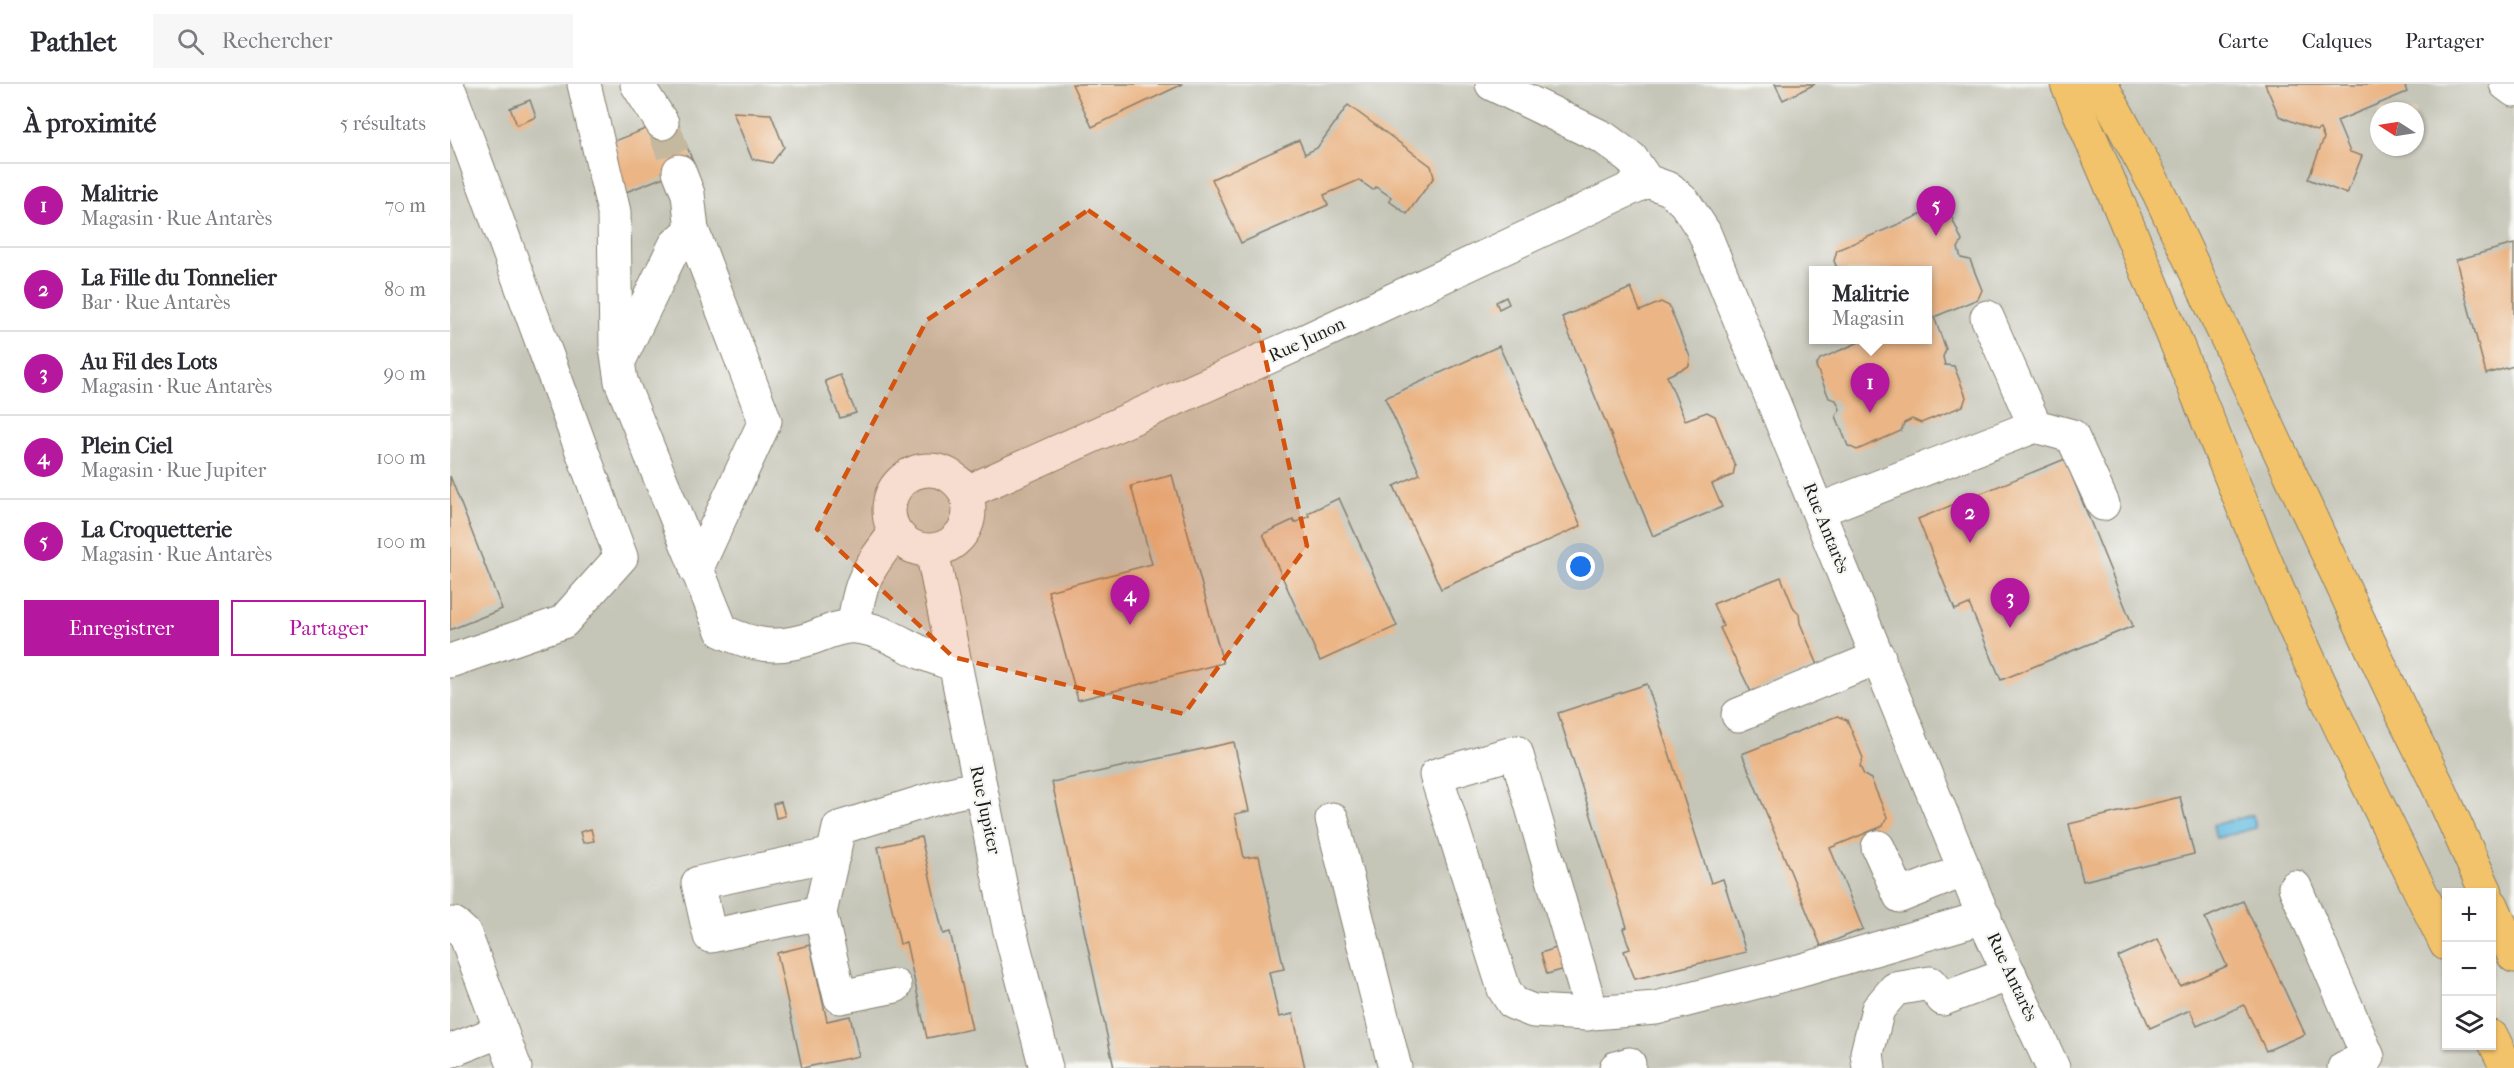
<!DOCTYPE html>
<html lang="fr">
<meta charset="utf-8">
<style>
body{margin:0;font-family:"IM FELL French Canon",serif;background:#f7f7f7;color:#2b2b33}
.controls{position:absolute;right:18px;bottom:18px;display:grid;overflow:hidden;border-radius:0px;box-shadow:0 2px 4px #0004}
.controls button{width:54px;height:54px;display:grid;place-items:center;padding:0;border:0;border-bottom:2px solid #e1e1e2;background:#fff;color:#2b2b33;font:30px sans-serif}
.compass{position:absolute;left:1920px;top:18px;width:54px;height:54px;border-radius:50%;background:#fff;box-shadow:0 2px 4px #0004;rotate:282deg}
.you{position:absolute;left:1131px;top:483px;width:21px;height:21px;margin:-15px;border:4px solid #fff;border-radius:50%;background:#1a73e8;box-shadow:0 0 0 9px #1a73e833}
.badge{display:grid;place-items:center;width:39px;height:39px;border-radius:50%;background:#b5179e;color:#fff;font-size:20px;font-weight:700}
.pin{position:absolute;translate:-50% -50px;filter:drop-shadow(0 2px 3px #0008)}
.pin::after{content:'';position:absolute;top:32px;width:21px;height:18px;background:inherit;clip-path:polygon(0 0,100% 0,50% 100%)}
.popup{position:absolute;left:1359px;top:182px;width:123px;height:78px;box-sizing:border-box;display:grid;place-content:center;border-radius:0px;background:#fff;filter:drop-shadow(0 2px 4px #0005);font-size:20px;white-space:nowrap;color:#7c7c81}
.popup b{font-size:22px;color:#2b2b33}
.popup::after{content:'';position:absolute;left:50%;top:100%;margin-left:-12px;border:12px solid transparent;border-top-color:#fff}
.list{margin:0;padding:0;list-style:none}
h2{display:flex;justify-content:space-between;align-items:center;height:78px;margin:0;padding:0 24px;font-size:26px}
h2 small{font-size:20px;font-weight:400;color:#7c7c81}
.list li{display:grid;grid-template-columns:39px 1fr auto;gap:18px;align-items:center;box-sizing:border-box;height:84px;padding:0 24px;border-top:2px solid #e1e1e2}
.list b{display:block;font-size:22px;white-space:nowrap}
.list p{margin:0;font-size:20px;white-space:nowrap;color:#7c7c81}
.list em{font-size:20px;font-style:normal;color:#7c7c81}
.actions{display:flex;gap:12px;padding:18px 24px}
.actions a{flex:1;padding:14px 0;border:2px solid #b5179e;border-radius:0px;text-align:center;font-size:21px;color:#b5179e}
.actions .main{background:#b5179e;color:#fff}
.icon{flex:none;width:33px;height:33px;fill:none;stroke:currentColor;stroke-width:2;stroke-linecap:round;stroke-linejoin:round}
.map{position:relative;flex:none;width:2064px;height:984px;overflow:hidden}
header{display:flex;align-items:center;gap:36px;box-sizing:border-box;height:84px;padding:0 30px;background:#fff;border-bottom:2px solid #e1e1e2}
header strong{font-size:28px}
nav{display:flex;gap:33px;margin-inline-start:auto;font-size:21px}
.search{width:420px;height:54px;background:#f7f7f7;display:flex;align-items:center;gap:15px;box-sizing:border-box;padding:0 21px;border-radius:0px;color:#7c7c81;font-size:22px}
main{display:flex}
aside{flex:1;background:#fff}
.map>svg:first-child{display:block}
.industrial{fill:#c5c5b8;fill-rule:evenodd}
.water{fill:#66bde3;stroke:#416c80;stroke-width:1.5}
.building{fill:#ebb585}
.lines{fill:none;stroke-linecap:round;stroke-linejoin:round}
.minor-tunnel{stroke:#c4b89e;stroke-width:33;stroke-dasharray:33 16;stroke-linecap:butt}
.minor-casing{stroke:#857e6e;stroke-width:35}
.major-casing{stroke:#857e6e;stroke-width:35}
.minor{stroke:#fff;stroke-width:33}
.major{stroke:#f2c36a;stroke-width:33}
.marked{fill:#d4530e;fill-opacity:0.2;stroke:#d4530e;stroke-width:4.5;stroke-dasharray:12 8;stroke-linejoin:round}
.labels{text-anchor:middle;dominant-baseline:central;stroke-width:4.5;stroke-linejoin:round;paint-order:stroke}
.street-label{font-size:18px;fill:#1c1c1c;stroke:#f6f6f2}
</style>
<header>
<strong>Pathlet</strong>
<div class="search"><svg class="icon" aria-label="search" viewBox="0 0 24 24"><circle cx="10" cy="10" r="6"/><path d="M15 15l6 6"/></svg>Rechercher</div>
<nav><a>Carte</a><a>Calques</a><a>Partager</a></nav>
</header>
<main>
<aside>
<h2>À proximité<small>5 résultats</small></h2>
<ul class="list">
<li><span class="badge">1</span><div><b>Malitrie</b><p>Magasin · Rue Antarès</p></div><em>70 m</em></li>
<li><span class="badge">2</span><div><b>La Fille du Tonnelier</b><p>Bar · Rue Antarès</p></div><em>80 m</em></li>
<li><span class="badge">3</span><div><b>Au Fil des Lots</b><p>Magasin · Rue Antarès</p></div><em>90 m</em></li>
<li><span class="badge">4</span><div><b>Plein Ciel</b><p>Magasin · Rue Jupiter</p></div><em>100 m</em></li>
<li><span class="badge">5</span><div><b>La Croquetterie</b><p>Magasin · Rue Antarès</p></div><em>100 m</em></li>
</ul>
<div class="actions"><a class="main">Enregistrer</a><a>Partager</a></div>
</aside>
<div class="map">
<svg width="2064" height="984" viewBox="0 0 2064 984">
<rect width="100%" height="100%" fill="#f6f6f2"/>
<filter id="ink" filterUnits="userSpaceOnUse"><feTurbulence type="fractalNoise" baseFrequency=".0167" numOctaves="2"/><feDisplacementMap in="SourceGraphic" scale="12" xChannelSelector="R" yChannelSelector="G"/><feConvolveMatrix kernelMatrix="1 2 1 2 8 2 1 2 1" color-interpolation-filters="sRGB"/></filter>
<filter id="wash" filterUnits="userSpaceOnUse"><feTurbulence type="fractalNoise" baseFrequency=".008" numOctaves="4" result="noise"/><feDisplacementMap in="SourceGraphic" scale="24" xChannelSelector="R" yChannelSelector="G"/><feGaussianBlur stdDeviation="1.35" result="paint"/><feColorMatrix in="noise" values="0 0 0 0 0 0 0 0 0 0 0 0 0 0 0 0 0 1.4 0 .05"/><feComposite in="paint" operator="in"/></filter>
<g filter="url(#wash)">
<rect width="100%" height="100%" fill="#eedfbf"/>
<path class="industrial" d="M 0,0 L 2064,0 L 2064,984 L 0,984 ZM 1929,27 L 1965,27 L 1965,63 L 1929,63 ZM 1363,186 L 1477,186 L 1477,256 L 1363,256 ZM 1996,808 L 2042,808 L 2042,962 L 1996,962 Z"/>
<polygon class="water" points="1803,731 1806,744 1766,754 1763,741"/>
<g id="blocks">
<g class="building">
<polygon points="622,0 733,0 642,43"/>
<polygon points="1325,0 1365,0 1333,16"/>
<polygon points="1815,0 1954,0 1957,8 1887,37 1900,68 1912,72 1897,110 1858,95 1874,54 1870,45 1866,47 1829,32"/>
<polygon points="80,16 86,33 67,41 60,24"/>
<polygon points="898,21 981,82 984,93 957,130 939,117 941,113 926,103 923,106 909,96 874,111 878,121 791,159 762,95 849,56 855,70 867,64"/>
<polygon points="283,28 321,30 334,63 322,79 302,75"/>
<polygon points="226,33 244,81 171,110 152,62"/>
<polygon points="1489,123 1499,127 1512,157 1508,164 1511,174 1520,176 1532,206 1528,215 1484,233 1496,265 1493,273 1495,281 1504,282 1516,313 1513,322 1471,339 1462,335 1454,339 1451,347 1407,366 1398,362 1386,332 1390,325 1386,316 1379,314 1366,282 1370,275 1414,256 1477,256 1477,186 1388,186 1384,177 1387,166"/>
<polygon points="2064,160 2064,282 2036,290 2006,176"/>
<polygon points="1181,204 1190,227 1211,218 1219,222 1240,273 1239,282 1217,292 1235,336 1257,328 1265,332 1285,382 1283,391 1262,400 1272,423 1203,452 1112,233"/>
<polygon points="1056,213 1059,220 1049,225 1046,218"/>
<polygon points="1049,262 1131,442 991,505 944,402 970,390 935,314"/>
<polygon points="390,291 406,329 390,334 375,297"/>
<polygon points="1615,375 1683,542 1551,596 1519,520 1505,526 1468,435"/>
<polygon points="722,391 773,579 628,616 598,507 702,480 681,402"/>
<polygon points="0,392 52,525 0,546"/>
<polygon points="889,414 947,542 870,577 813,450 843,436 845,439 859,432 858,429"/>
<polygon points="1331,493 1344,525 1349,530 1350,539 1368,581 1301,608 1270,544 1273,542 1263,520"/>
<polygon points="1197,600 1261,799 1273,795 1296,868 1185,895 1174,867 1180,865 1173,845 1177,843 1108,629"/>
<polygon points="1387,632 1397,636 1413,674 1410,682 1414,691 1421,695 1437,733 1433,742 1380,764 1413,845 1371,862 1292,670"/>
<polygon points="784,658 799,727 785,730 794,774 809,772 834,885 819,888 829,933 843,930 855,984 664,984 602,698"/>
<polygon points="1730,713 1744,770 1633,797 1619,740"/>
<polygon points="331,718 335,732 326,734 323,720"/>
<polygon points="141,745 144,757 133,759 130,748"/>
<polygon points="471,753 493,850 500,848 522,945 477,954 456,858 450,860 428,763"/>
<polygon points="1793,817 1855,950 1816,967 1794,921 1747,942 1740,926 1700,944 1668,873 1708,855 1730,902 1777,882 1755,834"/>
<polygon points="360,861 377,937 400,932 409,972 352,984 327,869"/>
<polygon points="1112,862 1119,884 1097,890 1091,869"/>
</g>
</g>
</g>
<g filter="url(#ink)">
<use href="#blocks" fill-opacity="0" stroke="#857e6e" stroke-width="1.5"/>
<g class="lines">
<polyline class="minor-tunnel" points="212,39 229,87"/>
<g class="minor-casing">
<g id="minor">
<path d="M 134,0 L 164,128 L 166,264 L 171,297 L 272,547 C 304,562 327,566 362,554 C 376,549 391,541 406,543 C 430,545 449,558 470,568 C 482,573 494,577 505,581"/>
<polyline points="187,0 212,39"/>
<polyline points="1042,0 1154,54 1181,74 1197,97 1220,105 1235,119 1254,148 1539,846 1603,984"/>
<polyline points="2056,0 2064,6"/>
<polyline points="0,8 171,473 113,538 0,577"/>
<polyline points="229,87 238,110 242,146 315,337 246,486"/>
<polyline points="169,277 225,161 242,146"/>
<polyline points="1585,342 1622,352 1653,420"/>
<circle cx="479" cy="426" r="40"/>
<polyline points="515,409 859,255 1197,97"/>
<polyline points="1369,426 1585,342 1537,233"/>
<polyline points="482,467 559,843 596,984"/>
<path d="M 404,542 C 409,496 418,485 445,449"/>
<polyline points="1288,631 1429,573"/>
<polyline points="882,735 945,984"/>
<polyline points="1428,763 1450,812 1515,786"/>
<polyline points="1845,803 1918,973 1894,984"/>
<polyline points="370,829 260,852 248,799 384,770"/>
<polyline points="0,840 4,840 15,850 65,984"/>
<polyline points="445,902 390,913 370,829 389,744 499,710 530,703"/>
<polyline points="1142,929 1066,668 986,691 1054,905 1063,919 1083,927 1137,930 1142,929 1206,924 1349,887 1535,833"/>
<polyline points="0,967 51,947"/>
<polyline points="1166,984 1179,980"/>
<polyline points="1419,984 1417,969 1428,925 1445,905 1480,899 1493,915 1560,890"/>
</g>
</g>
<g class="major-casing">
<g id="major">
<path d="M 1617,0 C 1687,157 1749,317 1815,476 C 1870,606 1934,733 1996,860"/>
<polyline points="1651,0 1709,109 1952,629 1989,704 2036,808"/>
<polyline points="2042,821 2064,872"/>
<polyline points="2042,953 2057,984"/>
</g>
</g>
<use href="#minor" class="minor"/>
<use href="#major" class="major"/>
</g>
</g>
<path class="marked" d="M 638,126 L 809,246 L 857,462 L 734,630 L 503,573 L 367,445 L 477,236 Z"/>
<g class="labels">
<g class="street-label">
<text transform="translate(857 256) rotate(-25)">Rue Junon</text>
<text transform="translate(1376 444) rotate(68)">Rue Antarès</text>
<text transform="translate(535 726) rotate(78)">Rue Jupiter</text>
<text transform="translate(1562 893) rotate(65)">Rue Antarès</text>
</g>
</g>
</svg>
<div class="controls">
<button>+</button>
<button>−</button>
<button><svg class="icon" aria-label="layers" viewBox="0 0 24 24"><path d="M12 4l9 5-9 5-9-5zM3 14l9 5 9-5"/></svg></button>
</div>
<svg class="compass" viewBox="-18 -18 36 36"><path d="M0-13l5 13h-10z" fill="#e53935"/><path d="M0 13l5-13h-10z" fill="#7c7c81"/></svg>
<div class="you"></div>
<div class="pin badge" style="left:1420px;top:329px">1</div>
<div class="popup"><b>Malitrie</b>Magasin</div>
<div class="pin badge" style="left:1520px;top:459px">2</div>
<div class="pin badge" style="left:1560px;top:544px">3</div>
<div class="pin badge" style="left:680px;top:541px">4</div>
<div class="pin badge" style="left:1486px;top:152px">5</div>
</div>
</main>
